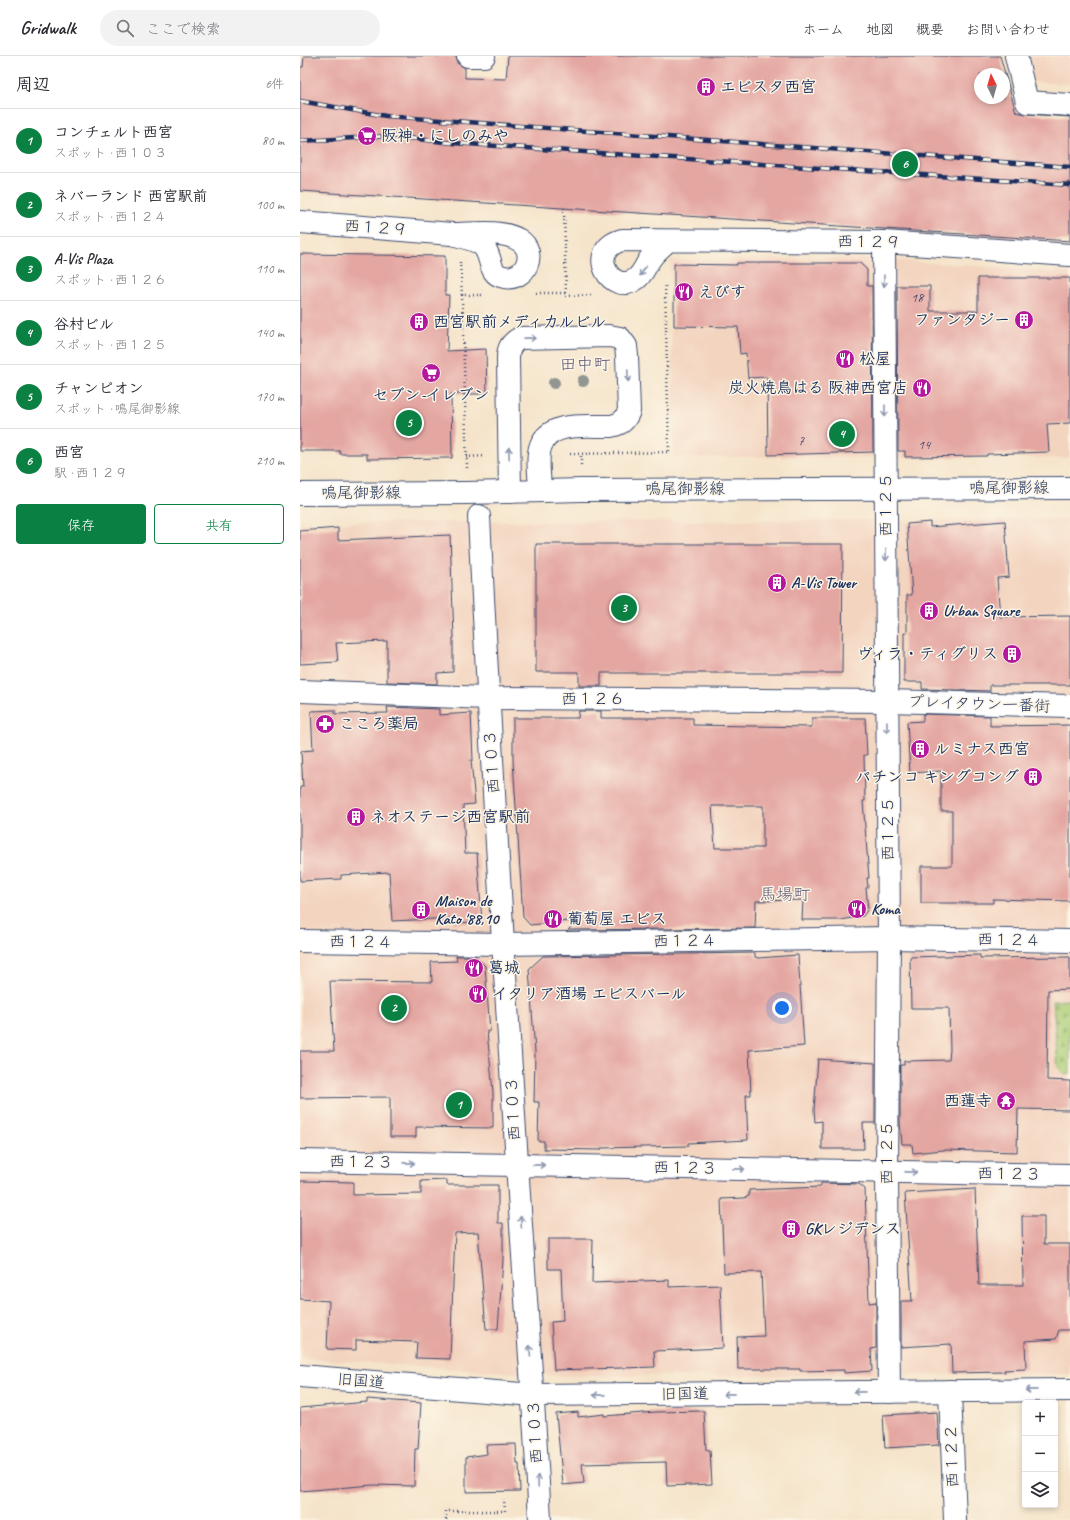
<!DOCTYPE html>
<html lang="ja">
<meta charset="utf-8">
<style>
body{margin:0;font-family:Caveat,"Klee One",sans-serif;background:#f2f2f3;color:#2b2b33}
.controls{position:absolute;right:12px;bottom:12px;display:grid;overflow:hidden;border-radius:4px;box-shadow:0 2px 6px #0003}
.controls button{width:36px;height:36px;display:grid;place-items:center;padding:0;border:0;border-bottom:1px solid #e1e1e2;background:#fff;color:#2b2b33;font:20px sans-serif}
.compass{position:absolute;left:674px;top:12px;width:36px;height:36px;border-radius:50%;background:#fff;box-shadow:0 2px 6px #0003;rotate:355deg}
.you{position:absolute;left:482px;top:952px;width:14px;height:14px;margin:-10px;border:3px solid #fff;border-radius:50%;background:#1a73e8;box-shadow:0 0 0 6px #1a73e833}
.badge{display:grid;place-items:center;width:26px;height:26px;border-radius:50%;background:#0b8043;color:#fff;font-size:13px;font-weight:700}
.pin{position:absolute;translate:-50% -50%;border:2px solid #fff;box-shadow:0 1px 4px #0006}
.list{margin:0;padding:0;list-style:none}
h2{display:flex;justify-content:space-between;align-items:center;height:52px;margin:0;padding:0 16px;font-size:17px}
h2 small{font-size:13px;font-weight:400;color:#7c7c81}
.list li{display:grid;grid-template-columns:26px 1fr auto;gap:12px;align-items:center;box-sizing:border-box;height:64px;padding:0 16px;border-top:1px solid #e1e1e2}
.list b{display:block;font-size:15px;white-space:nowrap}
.list p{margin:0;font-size:13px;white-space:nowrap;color:#7c7c81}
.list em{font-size:13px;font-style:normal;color:#7c7c81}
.actions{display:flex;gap:8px;padding:12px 16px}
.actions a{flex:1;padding:9px 0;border:1px solid #0b8043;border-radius:4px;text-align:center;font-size:14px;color:#0b8043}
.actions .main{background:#0b8043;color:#fff}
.icon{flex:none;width:22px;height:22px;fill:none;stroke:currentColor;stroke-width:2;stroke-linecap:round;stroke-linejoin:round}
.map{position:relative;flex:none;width:770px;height:1464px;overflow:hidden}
header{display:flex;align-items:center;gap:24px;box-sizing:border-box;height:56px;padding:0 20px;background:#fff;border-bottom:1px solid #e1e1e2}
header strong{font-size:19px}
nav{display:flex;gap:22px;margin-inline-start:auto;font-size:14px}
.search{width:280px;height:36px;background:#f2f2f3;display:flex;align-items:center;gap:10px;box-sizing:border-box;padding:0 14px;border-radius:22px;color:#7c7c81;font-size:15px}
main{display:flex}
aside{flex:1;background:#fff}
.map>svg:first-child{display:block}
.built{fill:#f3d4bf}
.cemetery{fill:url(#cemetery-stones);stroke:#647f6a}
.building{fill:#e4a6a1;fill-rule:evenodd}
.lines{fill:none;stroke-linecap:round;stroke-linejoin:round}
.minor-casing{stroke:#3c4a6e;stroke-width:24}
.path{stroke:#3c4a6e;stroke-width:2.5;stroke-dasharray:1 3;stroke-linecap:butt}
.minor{stroke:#fff;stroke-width:22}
.rail-casing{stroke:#1b2f5e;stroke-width:4.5}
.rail{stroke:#fcf5e5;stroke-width:3;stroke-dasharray:9;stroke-linecap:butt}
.tree{fill:#919692}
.oneway{stroke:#8d97ae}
.labels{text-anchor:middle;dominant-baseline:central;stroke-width:3;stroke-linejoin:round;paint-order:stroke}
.number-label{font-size:14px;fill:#4d4d6f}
.poi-label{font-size:16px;font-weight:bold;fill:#1b2f5e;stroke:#fcf5e5;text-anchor:start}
.street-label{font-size:16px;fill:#1b2f5e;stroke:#fcf5e5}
.neighbourhood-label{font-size:17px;fill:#615975;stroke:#fcf5e5}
</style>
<header>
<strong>Gridwalk</strong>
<div class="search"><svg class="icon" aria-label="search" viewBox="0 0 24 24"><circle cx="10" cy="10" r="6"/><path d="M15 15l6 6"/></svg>ここで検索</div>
<nav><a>ホーム</a><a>地図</a><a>概要</a><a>お問い合わせ</a></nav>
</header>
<main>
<aside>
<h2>周辺<small>6件</small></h2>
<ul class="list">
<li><span class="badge">1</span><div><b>コンチェルト西宮</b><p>スポット · 西１０３</p></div><em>80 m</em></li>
<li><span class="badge">2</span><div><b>ネバーランド 西宮駅前</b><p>スポット · 西１２４</p></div><em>100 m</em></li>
<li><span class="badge">3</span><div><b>A-Vis Plaza</b><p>スポット · 西１２６</p></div><em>110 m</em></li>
<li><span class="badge">4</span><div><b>谷村ビル</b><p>スポット · 西１２５</p></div><em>140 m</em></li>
<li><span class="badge">5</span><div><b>チャンピオン</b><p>スポット · 鳴尾御影線</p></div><em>170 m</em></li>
<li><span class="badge">6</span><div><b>西宮</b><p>駅 · 西１２９</p></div><em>210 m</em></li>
</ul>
<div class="actions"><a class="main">保存</a><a>共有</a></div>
</aside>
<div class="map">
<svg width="770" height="1464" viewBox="0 0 770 1464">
<defs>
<pattern id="cemetery-stones" width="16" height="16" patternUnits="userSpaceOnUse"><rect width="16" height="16" fill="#accf77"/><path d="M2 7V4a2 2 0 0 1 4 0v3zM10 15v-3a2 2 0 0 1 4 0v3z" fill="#93b269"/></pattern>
</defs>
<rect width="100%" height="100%" fill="#fcf5e5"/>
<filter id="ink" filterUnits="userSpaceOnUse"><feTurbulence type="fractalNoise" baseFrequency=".025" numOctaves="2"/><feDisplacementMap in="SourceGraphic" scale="8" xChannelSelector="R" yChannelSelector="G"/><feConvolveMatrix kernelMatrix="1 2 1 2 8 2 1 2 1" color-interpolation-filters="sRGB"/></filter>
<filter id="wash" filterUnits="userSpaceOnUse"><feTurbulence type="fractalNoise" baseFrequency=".012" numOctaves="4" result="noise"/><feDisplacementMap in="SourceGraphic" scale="16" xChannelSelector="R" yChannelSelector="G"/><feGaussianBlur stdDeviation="0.9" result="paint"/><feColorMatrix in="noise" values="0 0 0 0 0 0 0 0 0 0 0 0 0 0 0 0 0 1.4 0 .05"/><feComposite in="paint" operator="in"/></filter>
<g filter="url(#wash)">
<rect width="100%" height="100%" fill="#f5e4ca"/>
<g class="built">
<polygon points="727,0 770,0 770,28 733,26"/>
<polygon points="563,202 770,217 770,402 374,401 370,204"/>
<polygon points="770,463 770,1318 259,1320 0,1302 0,467"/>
</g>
<polygon class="cemetery" points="770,944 770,1018 764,1019 758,1011 753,945"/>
<g id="blocks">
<g class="building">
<path d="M 4,0 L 156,0 L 157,7 L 165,12 L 165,22 L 206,23 L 208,0 L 700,0 L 716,56 L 726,58 L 770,61 L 770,185 L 0,135 L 0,11 L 3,11 ZM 680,18 L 704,18 L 704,42 L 680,42 Z"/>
<polygon points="0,198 145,200 145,239 149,239 147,295 186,293 187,338 151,338 152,402 67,403 67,398 40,398 40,395 0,395"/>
<polygon points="437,207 560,207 567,214 567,230 572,230 573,396 468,399 467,321 448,322 446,297 440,298 438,271 374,270 374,208 437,209"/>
<polygon points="678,222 770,222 770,367 747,368 749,396 687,398 687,400 605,401 605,395 598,395 597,230 630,230 630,255 678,255"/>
<polygon points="705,465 709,521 697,522 700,561 770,560 770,629 690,629 690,635 622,633 622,626 604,626 604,577 607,577 607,539 612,539 607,468 630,466 630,471"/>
<polygon points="38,472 38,484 150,479 154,582 153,582 153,616 137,617 137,628 87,626 87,585 36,587 38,606 0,608 0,475"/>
<polygon points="236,488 543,488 542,617 301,617 301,630 279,630 279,616 236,616"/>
<polygon points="87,651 139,653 139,659 171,657 173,704 171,704 175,748 163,749 165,797 177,797 182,866 154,867 154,862 92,865 89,816 41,819 41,823 0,825 0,731 3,731 1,695 13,694 11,655 35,654 35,658 88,657"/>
<path d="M 279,655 L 301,655 L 301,662 L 393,662 L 393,669 L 512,671 L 512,662 L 565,662 L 567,699 L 564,699 L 565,745 L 563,745 L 569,822 L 567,822 L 568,831 L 566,832 L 568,853 L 563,860 L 541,864 L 502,864 L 503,844 L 456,845 L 455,872 L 268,874 L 278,864 L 230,869 L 223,861 L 213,704 L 213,662 L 278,662 ZM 412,750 L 463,750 L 463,792 L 415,792 Z"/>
<polygon points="623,658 690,660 690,670 770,669 770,845 693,843 693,847 621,847 621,810 652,810 652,755 641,755 641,715 610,717 607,666 623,665"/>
<polygon points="455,897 455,901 458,902 498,899 504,990 449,994 451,1039 446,1039 448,1084 388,1087 388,1090 301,1092 301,1094 244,1093 244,1085 238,1085 239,1046 234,1046 235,996 229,913 243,900"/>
<polygon points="680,899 680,902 770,901 770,933 748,934 747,1024 770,1025 770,1054 718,1053 717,1096 643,1094 613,1097 612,1088 602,1088 600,1066 600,1009 604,1009 604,1005 649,1004 650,994 649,952 611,952 610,901"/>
<polygon points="156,900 175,900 185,910 190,975 187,975 193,1036 193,1072 116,1071 116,1081 90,1081 90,1041 0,1042 0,995 34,995 30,925 132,926 131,906 157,905"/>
<polygon points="518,1003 575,1007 575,1067 563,1067 564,1093 522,1093 522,1065 515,1066 514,1054"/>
<polygon points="147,1124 147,1129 198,1129 198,1167 203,1167 203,1204 198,1273 186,1273 178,1176 155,1177 150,1303 116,1302 117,1286 56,1284 56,1294 27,1293 29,1245 0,1243 0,1125 53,1126 53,1139 121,1138 121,1125"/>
<polygon points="521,1127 559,1128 565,1133 569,1247 576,1246 576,1292 571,1293 572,1315 544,1317 544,1314 500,1315 500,1313 438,1313 437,1281 464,1280 461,1216 424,1217 421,1143 444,1142 449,1140 449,1134 521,1131"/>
<polygon points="675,1133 679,1229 723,1229 722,1160 744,1160 744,1188 770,1188 770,1274 759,1274 756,1283 725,1285 726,1313 704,1314 705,1316 652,1317 651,1288 601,1291 601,1245 612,1245 605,1137"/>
<polygon points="248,1183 293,1183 292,1227 369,1224 369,1231 420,1229 423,1292 354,1295 355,1311 254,1314 251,1266 263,1265 261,1213 248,1213"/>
<polygon points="67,1343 121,1347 118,1393 115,1393 114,1430 73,1429 0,1435 0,1352 67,1346"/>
<polygon points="404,1355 406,1394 410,1394 412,1428 367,1430 366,1406 282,1408 284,1427 263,1429 256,1358 278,1356 278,1361 304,1358 304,1360 356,1356"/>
<polygon points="637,1356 639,1389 585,1392 583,1359"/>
<polygon points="216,1388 217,1408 219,1408 220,1435 166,1436 166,1401 187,1398 186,1389"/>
</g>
</g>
</g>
<g filter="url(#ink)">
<use href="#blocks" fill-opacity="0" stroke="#3c4a6e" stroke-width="1"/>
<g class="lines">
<g class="minor-casing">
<g id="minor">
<polyline points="168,0 184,0"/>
<polyline points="716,0 727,46 770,49"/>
<polyline points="0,166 152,178"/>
<path d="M 152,178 C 172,178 201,173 219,184 C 238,196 226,225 204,221 C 187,218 193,200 183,190 C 176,183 162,181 152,178 Z"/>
<path d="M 367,185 C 362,191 354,196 350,203 C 345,210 343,218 336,223 C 312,241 284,195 322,184 L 584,186 L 770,199"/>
<polyline points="584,186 589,882 587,1116 589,1336"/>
<path d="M 210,436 L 208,303 C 208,292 211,287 220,282 L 309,280 L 320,282 L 326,290 L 327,300 L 329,355 C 325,365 321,368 311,370 C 289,371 252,364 241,389 C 236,401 240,422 240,435"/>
<polyline points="0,438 167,437 282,434 770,432"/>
<path d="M 179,460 C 189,675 203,890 217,1106 C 224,1225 234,1344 240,1464"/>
<polyline points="0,635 187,642 587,645 770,650"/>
<polyline points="0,885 203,888 589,882 770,885"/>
<polyline points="0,1105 770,1119"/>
<polyline points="0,1320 234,1339 770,1334"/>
<polyline points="650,1335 655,1464"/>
</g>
</g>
<g class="path">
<polyline points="264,152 266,240 293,239"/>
<polyline points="160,206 162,239"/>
<polyline points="236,237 266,237"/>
<polyline points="270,398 369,396 365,228"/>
<polyline points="166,401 186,400"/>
<polyline points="281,409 281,398"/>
<polyline points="167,412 162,239 183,239"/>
<polyline points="146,1464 146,1455 205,1455 204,1443"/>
</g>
<use href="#minor" class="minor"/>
<g class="rail-casing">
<g id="rail">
<polyline points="0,45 86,60 770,111"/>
<polyline points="0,85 91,80 153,87 770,129"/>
</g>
</g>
<use href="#rail" class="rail"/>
</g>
<g class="tree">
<circle cx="283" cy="325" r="6"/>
<circle cx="254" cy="327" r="6"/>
</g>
<defs><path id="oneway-shaft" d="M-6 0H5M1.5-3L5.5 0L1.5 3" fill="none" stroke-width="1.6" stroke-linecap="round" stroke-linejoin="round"/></defs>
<g class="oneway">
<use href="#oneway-shaft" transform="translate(343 215) rotate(122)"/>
<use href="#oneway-shaft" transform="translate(584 225) rotate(90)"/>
<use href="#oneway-shaft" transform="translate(230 282) rotate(-1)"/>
<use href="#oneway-shaft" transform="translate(328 320) rotate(88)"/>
<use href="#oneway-shaft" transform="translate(585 355) rotate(90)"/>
<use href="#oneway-shaft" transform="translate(209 397) rotate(-91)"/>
<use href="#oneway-shaft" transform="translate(586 499) rotate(90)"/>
<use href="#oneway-shaft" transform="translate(587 671) rotate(90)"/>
<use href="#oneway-shaft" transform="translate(109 1107) rotate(1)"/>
<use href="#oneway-shaft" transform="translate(239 1109) rotate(1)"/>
<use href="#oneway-shaft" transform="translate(439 1113) rotate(1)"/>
<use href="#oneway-shaft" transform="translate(611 1116) rotate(1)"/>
<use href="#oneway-shaft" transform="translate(221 1166) rotate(-94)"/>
<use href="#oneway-shaft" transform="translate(230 1295) rotate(-94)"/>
<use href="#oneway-shaft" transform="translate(731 1334) rotate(179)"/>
<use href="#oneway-shaft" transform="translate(559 1336) rotate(179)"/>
<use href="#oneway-shaft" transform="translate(429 1338) rotate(179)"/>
<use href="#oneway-shaft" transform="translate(299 1339) rotate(179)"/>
<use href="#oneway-shaft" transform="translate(238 1425) rotate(-93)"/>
</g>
</g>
<defs>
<g id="building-disc" transform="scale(1)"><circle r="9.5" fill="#b5179e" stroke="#fcf5e5"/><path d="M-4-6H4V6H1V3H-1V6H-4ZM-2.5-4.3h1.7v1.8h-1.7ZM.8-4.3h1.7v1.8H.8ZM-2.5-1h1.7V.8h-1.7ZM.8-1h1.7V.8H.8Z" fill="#fff"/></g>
<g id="supermarket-disc" transform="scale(1)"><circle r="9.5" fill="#b5179e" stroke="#fcf5e5"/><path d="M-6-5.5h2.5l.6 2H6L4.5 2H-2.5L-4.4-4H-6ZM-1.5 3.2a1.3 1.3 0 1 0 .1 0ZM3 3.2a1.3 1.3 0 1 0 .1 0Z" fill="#fff"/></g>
<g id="restaurant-disc" transform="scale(1)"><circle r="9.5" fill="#b5179e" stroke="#fcf5e5"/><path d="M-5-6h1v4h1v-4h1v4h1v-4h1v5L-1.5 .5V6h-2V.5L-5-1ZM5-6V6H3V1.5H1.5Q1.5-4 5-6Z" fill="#fff"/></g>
<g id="pharmacy-disc" transform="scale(1)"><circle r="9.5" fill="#b5179e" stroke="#fcf5e5"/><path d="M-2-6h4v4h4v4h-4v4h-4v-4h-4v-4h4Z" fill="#fff"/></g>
<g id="temple-disc" transform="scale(1)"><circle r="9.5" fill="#b5179e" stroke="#fcf5e5"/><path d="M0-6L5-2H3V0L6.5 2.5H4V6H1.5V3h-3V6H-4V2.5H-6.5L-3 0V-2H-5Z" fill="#fff"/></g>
</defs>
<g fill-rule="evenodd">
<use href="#building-disc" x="406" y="31"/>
<use href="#supermarket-disc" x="67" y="80"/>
<use href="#restaurant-disc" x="384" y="236"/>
<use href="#building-disc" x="724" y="264"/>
<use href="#building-disc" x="119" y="266"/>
<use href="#restaurant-disc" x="545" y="303"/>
<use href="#supermarket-disc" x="131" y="317"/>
<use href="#restaurant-disc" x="622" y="332"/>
<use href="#building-disc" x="477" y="527"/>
<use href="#building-disc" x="629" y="555"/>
<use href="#building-disc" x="712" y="598"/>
<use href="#pharmacy-disc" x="25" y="668"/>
<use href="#building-disc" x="620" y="693"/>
<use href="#building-disc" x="733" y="721"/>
<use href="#building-disc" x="56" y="761"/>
<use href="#restaurant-disc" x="557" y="853"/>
<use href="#building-disc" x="121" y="854"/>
<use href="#restaurant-disc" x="253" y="863"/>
<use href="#restaurant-disc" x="174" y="912"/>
<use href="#restaurant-disc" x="178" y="938"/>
<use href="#temple-disc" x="706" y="1045"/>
<use href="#building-disc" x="491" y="1173"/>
</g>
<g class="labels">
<g class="number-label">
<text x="617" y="241">18</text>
<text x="501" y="384">7</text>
<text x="624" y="388">14</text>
</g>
<g class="poi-label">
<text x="420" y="31">エビスタ西宮</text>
<text x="81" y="80">阪神・にしのみや</text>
<text x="398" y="236">えびす</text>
<text x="710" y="264" text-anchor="end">ファンタジー</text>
<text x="133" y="266">西宮駅前メディカルビル</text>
<text x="559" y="303">松屋</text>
<text x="608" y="332" text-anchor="end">炭火焼鳥はる 阪神西宮店</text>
<text x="131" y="339" text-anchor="middle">セブン-イレブン</text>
<text x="491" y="527">A-Vis Tower</text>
<text x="643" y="555">Urban Square</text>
<text x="698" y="598" text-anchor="end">ヴィラ・ティグリス</text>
<text x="39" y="668">こころ薬局</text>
<text x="634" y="693">ルミナス西宮</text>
<text x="719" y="721" text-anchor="end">パチンコ キングコング</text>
<text x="70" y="761">ネオステージ西宮駅前</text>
<text x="135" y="845">Maison de<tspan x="135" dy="18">Kato '88,10</tspan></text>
<text x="571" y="853">Koma</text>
<text x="267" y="863">葡萄屋 エビス</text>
<text x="188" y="912">葛城</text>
<text x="192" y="938">イタリア酒場 エビスバール</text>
<text x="692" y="1045" text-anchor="end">西蓮寺</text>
<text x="505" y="1173">GKレジデンス</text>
</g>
<g class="street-label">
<text transform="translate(76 172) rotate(4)">西１２９</text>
<text transform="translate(569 186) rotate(1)">西１２９</text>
<text x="709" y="432">鳴尾御影線</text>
<text x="385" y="433">鳴尾御影線</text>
<text x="61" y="437">鳴尾御影線</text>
<text transform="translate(586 449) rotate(-90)">西１２５</text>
<text x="293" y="643">西１２６</text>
<text transform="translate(679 648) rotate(2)">プレイタウン一番街</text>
<text transform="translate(192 706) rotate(-94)">西１０３</text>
<text transform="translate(588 773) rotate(-90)">西１２５</text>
<text transform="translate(709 884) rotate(1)">西１２４</text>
<text transform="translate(385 885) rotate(-1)">西１２４</text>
<text transform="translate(61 886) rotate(1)">西１２４</text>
<text transform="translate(213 1053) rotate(-93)">西１０３</text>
<text transform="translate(587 1097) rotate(-90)">西１２５</text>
<text transform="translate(61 1106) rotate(1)">西１２３</text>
<text transform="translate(385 1112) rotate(1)">西１２３</text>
<text transform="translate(709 1118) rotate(1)">西１２３</text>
<text transform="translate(61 1325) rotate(5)">旧国道</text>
<text transform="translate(385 1338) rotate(-1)">旧国道</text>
<text transform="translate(235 1376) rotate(-93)">西１０３</text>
<text transform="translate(652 1400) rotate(-92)">西１２２</text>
</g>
<g class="neighbourhood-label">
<text x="285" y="308">田中町</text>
<text x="485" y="838">馬場町</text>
</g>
</g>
</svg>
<div class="controls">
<button>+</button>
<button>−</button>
<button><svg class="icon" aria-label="layers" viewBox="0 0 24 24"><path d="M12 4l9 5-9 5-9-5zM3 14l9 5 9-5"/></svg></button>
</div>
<svg class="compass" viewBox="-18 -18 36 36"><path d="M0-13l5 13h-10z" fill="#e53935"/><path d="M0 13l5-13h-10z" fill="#7c7c81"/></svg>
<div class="you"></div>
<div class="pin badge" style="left:159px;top:1049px">1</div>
<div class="pin badge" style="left:94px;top:952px">2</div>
<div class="pin badge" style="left:324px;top:552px">3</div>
<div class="pin badge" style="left:542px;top:378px">4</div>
<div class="pin badge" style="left:109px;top:367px">5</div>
<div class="pin badge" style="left:605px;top:108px">6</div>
</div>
</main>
